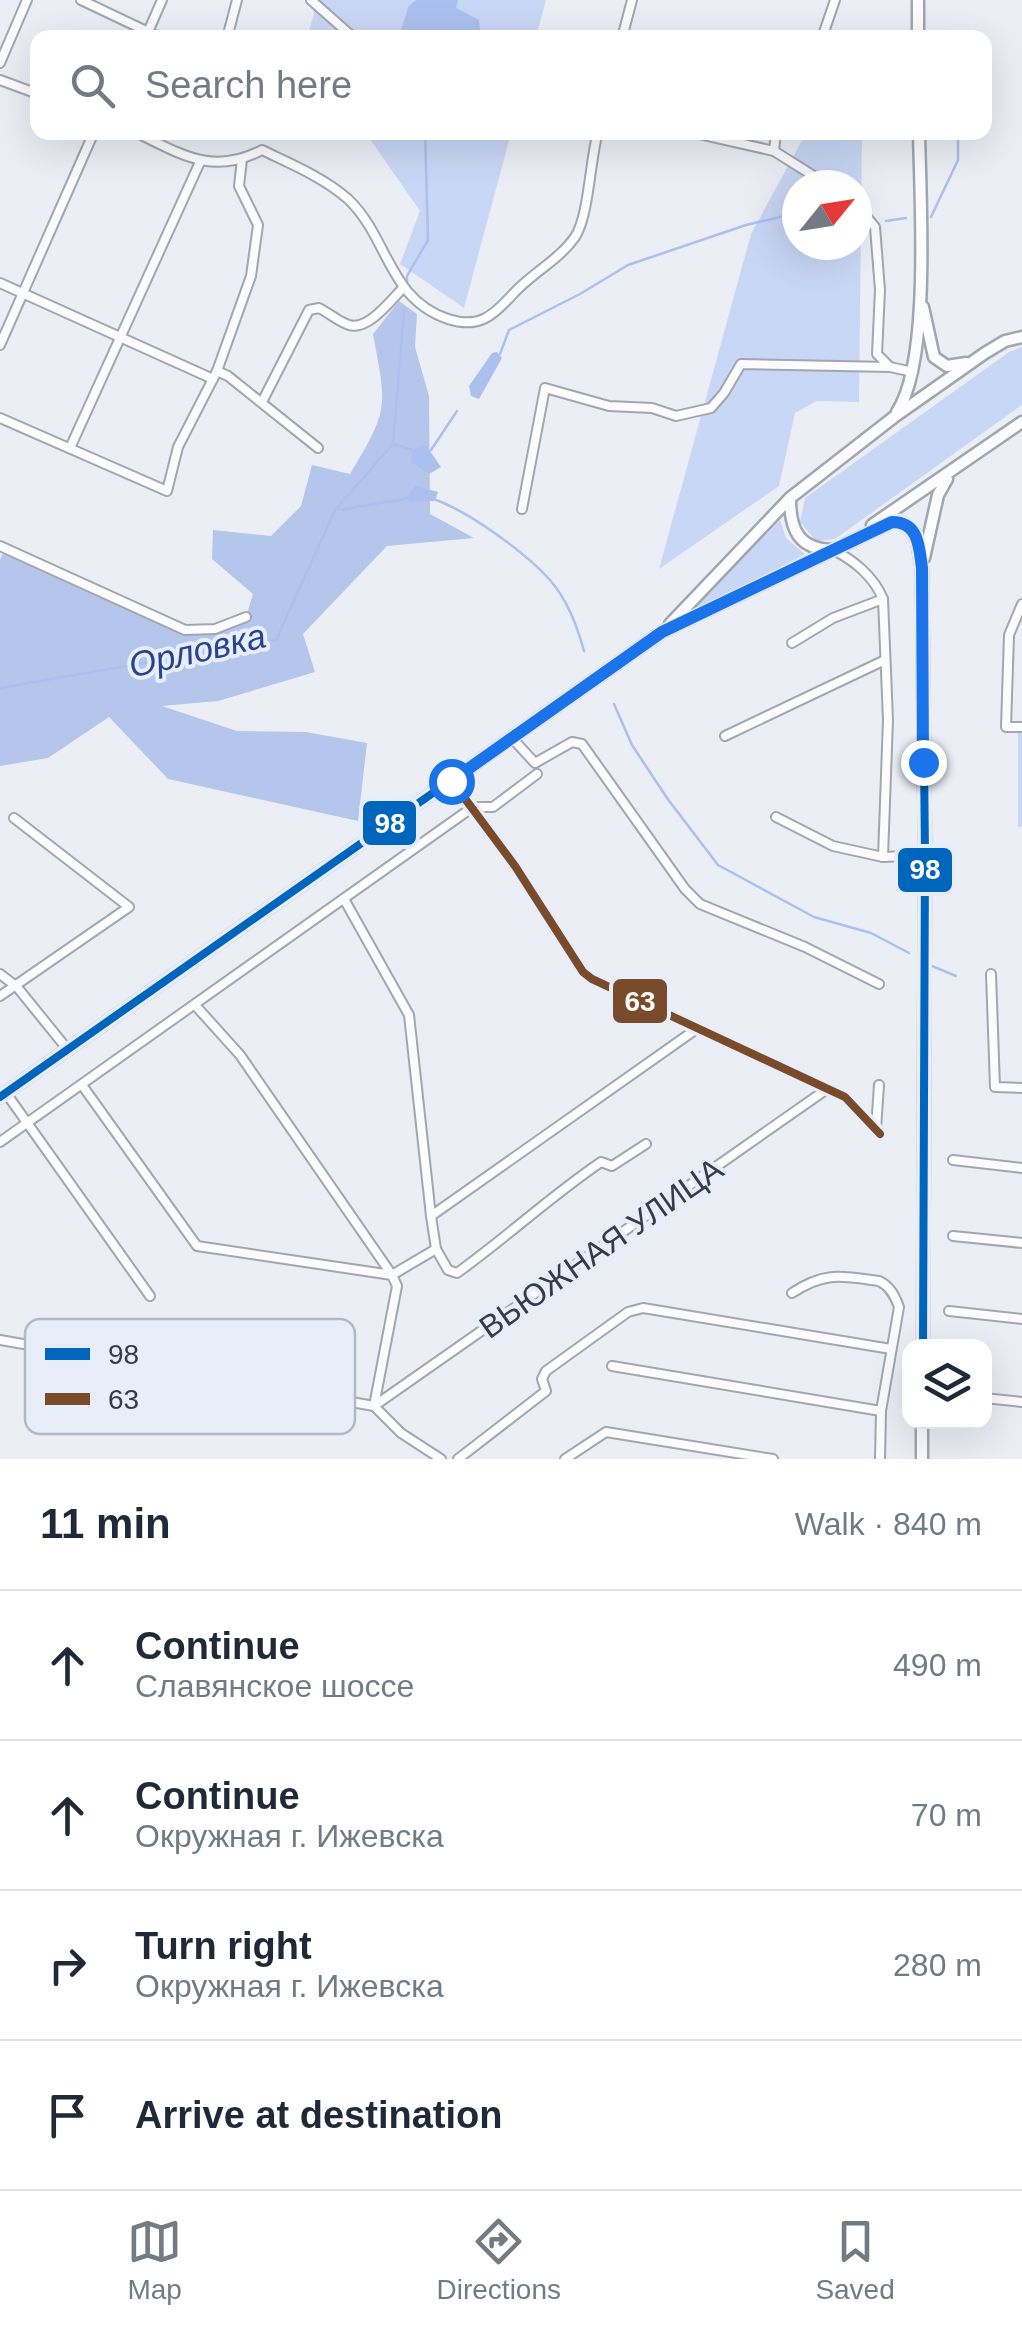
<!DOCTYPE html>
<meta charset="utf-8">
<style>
body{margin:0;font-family:Helvetica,sans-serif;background:#f2f2f3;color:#1f2937}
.controls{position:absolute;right:30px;bottom:30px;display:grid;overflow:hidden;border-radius:20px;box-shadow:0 10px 40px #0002}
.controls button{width:90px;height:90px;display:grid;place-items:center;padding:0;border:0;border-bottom:2px solid #e0e1e3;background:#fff;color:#1f2937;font:50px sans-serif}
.compass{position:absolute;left:782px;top:170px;width:90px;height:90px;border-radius:50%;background:#fff;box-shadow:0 10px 40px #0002;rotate:60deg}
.stop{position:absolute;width:30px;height:30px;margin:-22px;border:8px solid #1a73e8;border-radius:50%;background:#fff}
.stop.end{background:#1a73e8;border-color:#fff;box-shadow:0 2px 10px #0008}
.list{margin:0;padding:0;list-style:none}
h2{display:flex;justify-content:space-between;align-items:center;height:130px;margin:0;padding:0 40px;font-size:42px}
h2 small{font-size:32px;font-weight:400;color:#747a83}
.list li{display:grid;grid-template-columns:65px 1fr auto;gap:30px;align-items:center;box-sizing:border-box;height:150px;padding:0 40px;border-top:2px solid #e0e1e3}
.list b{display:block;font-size:38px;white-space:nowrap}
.list p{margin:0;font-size:32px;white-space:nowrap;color:#747a83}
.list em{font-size:32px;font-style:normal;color:#747a83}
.icon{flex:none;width:55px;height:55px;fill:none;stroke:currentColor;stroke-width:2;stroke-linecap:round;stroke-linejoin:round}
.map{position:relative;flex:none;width:1022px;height:1459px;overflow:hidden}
.search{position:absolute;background:#fff;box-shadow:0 10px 40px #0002;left:30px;right:30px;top:30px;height:110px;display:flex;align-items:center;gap:25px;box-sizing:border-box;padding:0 35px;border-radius:20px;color:#747a83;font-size:38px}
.sheet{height:730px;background:#fff}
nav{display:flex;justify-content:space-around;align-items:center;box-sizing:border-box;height:140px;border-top:2px solid #e0e1e3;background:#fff;font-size:28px;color:#747a83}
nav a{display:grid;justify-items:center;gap:5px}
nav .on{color:#757a84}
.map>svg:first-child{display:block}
.green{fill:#c9d7f6;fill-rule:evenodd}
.forest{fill:#b5c6ec}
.water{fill:#abc0ee}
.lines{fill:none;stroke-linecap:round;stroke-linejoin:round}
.stream{stroke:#abc0ee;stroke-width:2.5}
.minor-casing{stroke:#a2a6af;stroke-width:12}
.major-casing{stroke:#a2a6af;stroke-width:15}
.minor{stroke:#fcfcfe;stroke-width:8}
.major{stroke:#fcfcfe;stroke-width:10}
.bus-1-casing{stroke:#e7edf9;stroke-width:15}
.bus-2-casing{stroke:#e7edf9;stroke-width:15}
.bus-1{stroke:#0065bd;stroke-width:8}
.bus-2{stroke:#7a4b2a;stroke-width:8}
.route{stroke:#1a73e8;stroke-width:12}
.labels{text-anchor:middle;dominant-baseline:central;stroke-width:8;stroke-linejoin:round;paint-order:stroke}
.street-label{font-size:32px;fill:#363b47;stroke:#e7edf9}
.water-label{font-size:35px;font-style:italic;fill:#28448e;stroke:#e7edf9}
.key{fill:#e7edf9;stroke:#b2b8c4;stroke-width:2.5}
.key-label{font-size:28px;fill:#363b47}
.line-badge{stroke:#e7edf9;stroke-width:4}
.badge-label{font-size:28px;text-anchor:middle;font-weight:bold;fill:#fff}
</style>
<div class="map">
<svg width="1022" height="1459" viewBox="0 0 1022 1459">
<rect width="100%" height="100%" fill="#ebeef5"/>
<g class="green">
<polygon points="313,0 546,0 536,37 306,38 314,15"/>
<polygon points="357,133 511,133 464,308 400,264 420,211 370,139"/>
<path d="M 806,133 L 862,133 L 859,402 L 817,401 L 795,413 L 779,486 L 659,569 L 751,234 ZM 797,185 L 857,185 L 857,245 L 797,245 Z"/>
<polygon points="1022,347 1022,405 835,539 816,541 800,522 805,498 1009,352"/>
<polygon points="780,520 786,538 805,554 674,623"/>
<rect x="1018" y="732" width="4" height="95"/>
</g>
<path class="forest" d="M 399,301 L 417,314 L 415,347 L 429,396 L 430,514 L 474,538 L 387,546 L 303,634 L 315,672 L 218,701 L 162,706 L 237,731 L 306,732 L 367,743 L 358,821 L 168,779 L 109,717 L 48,758 L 0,766 L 0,560 L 3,553 L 186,634 L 216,633 L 246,617 L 253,594 L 212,559 L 213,530 L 271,536 L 301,506 L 312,465 L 350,474 C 389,409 387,408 373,334 Z"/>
<g class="water">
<polygon points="416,0 458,0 456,8 479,20 481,37 399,37 408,7"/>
<polygon points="497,352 502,358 479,399 471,396 469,386 492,353"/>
<polygon points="425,444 441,467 429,474 411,462 413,450"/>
<polygon points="415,486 438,492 435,501 410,502 407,498"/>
</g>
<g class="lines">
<g class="stream">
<polyline points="931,217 958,160 958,132"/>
<polyline points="886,221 906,218"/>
<polyline points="407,286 407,276 428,240 425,132"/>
<polyline points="500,354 509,330 580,294 628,265 746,225 797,213"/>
<polyline points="393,444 413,450"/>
<polyline points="431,450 457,411"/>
<path d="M 433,499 C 467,510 526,553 550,580 C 568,601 577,626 584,651"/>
<polyline points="339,510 410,498"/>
<polyline points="0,688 276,640 335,510 393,444 404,310"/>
<polyline points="614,704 632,745 667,798 718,865 814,917 871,933 909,953"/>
<polyline points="932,966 956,976"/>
</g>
<g class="minor-casing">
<g id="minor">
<polyline points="81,0 161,38"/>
<polyline points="311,0 354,38"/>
<polyline points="148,32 162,0"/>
<polyline points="227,38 237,0"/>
<polyline points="622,38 632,0"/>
<polyline points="822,38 835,0"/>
<polyline points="0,63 27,0"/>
<polyline points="0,80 38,94"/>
<path d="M 135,132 C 181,154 212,176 262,150 C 291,164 323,177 348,199 C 389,238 388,299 448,319 C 479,329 493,316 513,294 C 532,273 559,260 575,237 C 589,216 590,159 598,132"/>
<polyline points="690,132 774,151 828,185"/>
<polyline points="774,151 776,132"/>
<polyline points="857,205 875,227 880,290 877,354 890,367 913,372"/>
<polyline points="0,283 213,379"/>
<polyline points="0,345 94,132"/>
<polyline points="217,371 228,376 318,448"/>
<path d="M 262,402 L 309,310 L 319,308 C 329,313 339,322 349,325 C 368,331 391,300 403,288"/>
<polyline points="0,418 167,491 178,447 217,371 251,276 258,225 239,186 242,159"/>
<polyline points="70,448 200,162"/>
<polyline points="522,509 545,388 609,406 652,408 676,416 711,408 724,393 741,364 890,367"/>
<polyline points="0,546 185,630 215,629 246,617"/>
<polyline points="1022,604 1009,635 1006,727 1022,727"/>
<polyline points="792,643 833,618 883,599"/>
<polyline points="725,736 885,660"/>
<polyline points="512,738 535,763 572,742 582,744 685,889 700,904 805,947 879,984"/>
<polyline points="451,781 515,866 583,972 592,979 845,1097 880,1134"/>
<path d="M 776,817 L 833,846 L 883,857 L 888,720 L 883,599 C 874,577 854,560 833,550"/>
<polyline points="883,857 925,855"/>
<path d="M 344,899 L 409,1015 L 431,1216 L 436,1249 L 448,1270 L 457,1273 C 507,1237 551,1196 601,1162 L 612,1166 L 646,1144"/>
<polyline points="0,974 17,987 68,1050"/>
<polyline points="991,974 995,1087 1022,1088"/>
<polyline points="0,996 129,907 14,818"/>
<polyline points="195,1005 240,1055 392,1275 397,1286 374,1406"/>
<polyline points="82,1085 197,1246 392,1275"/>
<polyline points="6,1093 150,1296"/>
<polyline points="876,1129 879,1085"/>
<polyline points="0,1142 473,807 493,807 537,774"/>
<polyline points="953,1160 1022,1168"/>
<polyline points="431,1216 695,1030"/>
<polyline points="953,1236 1022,1243"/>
<polyline points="392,1275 436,1249"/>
<path d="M 792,1293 C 825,1271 842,1276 879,1281 C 890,1286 895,1296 899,1307 L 881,1411 L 880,1459"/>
<polyline points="949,1311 1022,1319"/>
<polyline points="0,1340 374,1406"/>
<polyline points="612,1366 881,1411"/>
<polyline points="984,1398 1022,1402"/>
<polyline points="374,1406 827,1089"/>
<polyline points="374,1406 401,1433 441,1459"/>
<polyline points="458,1459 546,1391 542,1379 546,1371 628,1312 643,1308 891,1349"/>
<polyline points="565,1459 606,1432 773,1459"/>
</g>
</g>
<g class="major-casing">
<g id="major">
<polyline points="918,0 918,38"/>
<polyline points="923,307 934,357 947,366 966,363"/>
<path d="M 897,412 C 931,361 920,198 919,132"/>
<path d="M 790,499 C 790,530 799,549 832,550"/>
<polyline points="872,525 1022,422"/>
<polyline points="924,558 938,495 947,479"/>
<polyline points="670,624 790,498 894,417 985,353 1005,341 1022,337"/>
<polyline points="0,1097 662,632 892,522 900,521 916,535 922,569 925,855 923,1346"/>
<polyline points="922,1459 922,1422"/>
</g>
</g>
<use href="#minor" class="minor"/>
<use href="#major" class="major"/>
<g class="bus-1-casing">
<polyline id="bus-1" points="0,1097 662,632 892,522 900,521 916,535 922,569 925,855 923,1346"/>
</g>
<g class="bus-2-casing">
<polyline id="bus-2" points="463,796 515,866 583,972 592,979 845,1097 880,1134"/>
</g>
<use href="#bus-1" class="bus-1"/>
<use href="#bus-2" class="bus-2"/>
</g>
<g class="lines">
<path class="route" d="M 451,781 L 662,632 L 892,522 C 919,522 919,547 922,568 L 923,762"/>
</g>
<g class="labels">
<g class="street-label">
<text transform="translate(601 1248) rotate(-35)">ВЬЮЖНАЯ УЛИЦА</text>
</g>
<g class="water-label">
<text transform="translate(197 650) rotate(-13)">Орловка</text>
</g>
</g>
<rect x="25" y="1319" width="330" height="115" rx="15" class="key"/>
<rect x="45" y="1348" width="45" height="12" fill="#0065bd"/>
<rect x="45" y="1393" width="45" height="12" fill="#7a4b2a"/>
<g class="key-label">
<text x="108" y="1364">98</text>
<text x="108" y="1409">63</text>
</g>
<g class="line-badge">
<rect x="361" y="799" width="57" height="48" rx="10" fill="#0065bd"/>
<rect x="896" y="846" width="58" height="48" rx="10" fill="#0065bd"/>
<rect x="611" y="977" width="58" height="48" rx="10" fill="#7a4b2a"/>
</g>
<g class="badge-label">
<text x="390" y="833">98</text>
<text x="925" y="879">98</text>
<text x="640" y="1011">63</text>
</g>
</svg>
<div class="controls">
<button><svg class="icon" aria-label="layers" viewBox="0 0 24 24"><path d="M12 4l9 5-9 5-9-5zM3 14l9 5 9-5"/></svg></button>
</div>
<svg class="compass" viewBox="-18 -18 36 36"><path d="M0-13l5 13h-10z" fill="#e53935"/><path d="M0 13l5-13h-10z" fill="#747a83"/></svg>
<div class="stop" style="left:451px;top:781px"></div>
<div class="stop end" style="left:923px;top:762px"></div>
<div class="search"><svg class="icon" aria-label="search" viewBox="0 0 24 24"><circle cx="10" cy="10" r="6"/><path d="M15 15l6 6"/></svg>Search here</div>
</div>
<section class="sheet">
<h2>11 min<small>Walk · 840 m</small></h2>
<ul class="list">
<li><svg class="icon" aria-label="ahead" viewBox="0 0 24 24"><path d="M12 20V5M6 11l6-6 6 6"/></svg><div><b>Continue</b><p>Славянское шоссе</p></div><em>490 m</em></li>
<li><svg class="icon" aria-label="ahead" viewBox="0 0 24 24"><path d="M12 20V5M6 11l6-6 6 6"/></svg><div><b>Continue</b><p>Окружная г. Ижевска</p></div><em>70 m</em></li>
<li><svg class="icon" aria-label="right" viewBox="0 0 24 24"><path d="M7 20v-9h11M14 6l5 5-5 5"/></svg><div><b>Turn right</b><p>Окружная г. Ижевска</p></div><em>280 m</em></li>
<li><svg class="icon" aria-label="arrive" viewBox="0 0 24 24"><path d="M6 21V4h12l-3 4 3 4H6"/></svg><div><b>Arrive at destination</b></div></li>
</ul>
</section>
<nav>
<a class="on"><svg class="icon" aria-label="map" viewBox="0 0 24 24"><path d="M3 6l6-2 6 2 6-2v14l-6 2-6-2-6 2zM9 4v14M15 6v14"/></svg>Map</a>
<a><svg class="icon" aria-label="directions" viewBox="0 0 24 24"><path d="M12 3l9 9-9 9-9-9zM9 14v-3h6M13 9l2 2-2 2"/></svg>Directions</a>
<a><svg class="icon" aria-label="saved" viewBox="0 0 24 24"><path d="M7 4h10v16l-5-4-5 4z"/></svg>Saved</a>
</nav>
